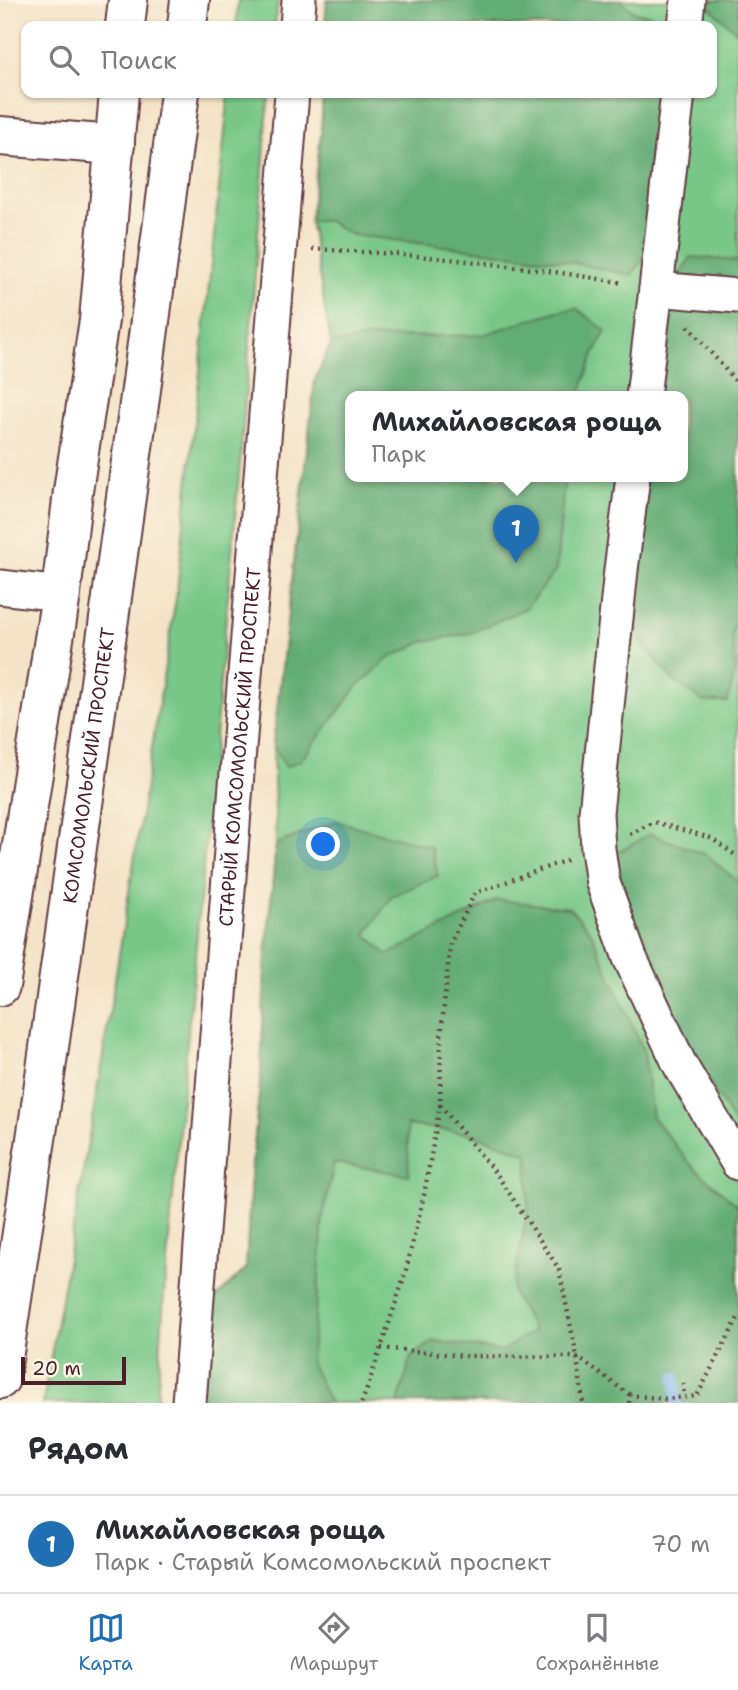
<!DOCTYPE html>
<html lang="ru">
<meta charset="utf-8">
<style>
body{margin:0;font-family:"Shantell Sans",sans-serif;background:#f2f2f3;color:#2b2b33}
.scale{position:absolute;left:21px;bottom:18px;width:105px;box-sizing:border-box;padding-left:7px;border:4px solid #4a1f2b;border-top:0;font-size:19px;line-height:24px;white-space:nowrap;color:#4a1f2b;-webkit-text-stroke:5px #fcf5e5;paint-order:stroke}
.you{position:absolute;left:324px;top:845px;width:24px;height:24px;margin:-18px;border:5px solid #fff;border-radius:50%;background:#1a73e8;box-shadow:0 0 0 10px #1a73e833}
.badge{display:grid;place-items:center;width:46px;height:46px;border-radius:50%;background:#1f6fb2;color:#fff;font-size:23px;font-weight:700}
.pin{position:absolute;translate:-50% -58px;filter:drop-shadow(0 2px 4px #0008)}
.pin::after{content:'';position:absolute;top:37px;width:24px;height:21px;background:inherit;clip-path:polygon(0 0,100% 0,50% 100%)}
.popup{position:absolute;left:345px;top:391px;width:343px;height:91px;box-sizing:border-box;display:grid;place-content:center;border-radius:14px;background:#fff;filter:drop-shadow(0 2px 5px #0005);font-size:23px;white-space:nowrap;color:#7c7c81}
.popup b{font-size:26px;color:#2b2b33}
.popup::after{content:'';position:absolute;left:50%;top:100%;margin-left:-14px;border:14px solid transparent;border-top-color:#fff}
.list{margin:0;padding:0;list-style:none}
h2{display:flex;justify-content:space-between;align-items:center;height:91px;margin:0;padding:0 28px;font-size:30px}
h2 small{font-size:23px;font-weight:400;color:#7c7c81}
.list li{display:grid;grid-template-columns:46px 1fr auto;gap:21px;align-items:center;box-sizing:border-box;height:98px;padding:0 28px;border-top:2px solid #e1e1e2}
.list b{display:block;font-size:26px;white-space:nowrap}
.list p{margin:0;font-size:23px;white-space:nowrap;color:#7c7c81}
.list em{font-size:23px;font-style:normal;color:#7c7c81}
.icon{flex:none;width:38px;height:38px;fill:none;stroke:currentColor;stroke-width:2;stroke-linecap:round;stroke-linejoin:round}
.map{position:relative;flex:none;width:738px;height:1403px;overflow:hidden}
.search{position:absolute;background:#fff;box-shadow:0 2px 5px #0004;left:21px;right:21px;top:21px;height:77px;display:flex;align-items:center;gap:18px;box-sizing:border-box;padding:0 24px;border-radius:14px;color:#7c7c81;font-size:26px}
.sheet{height:189px;background:#fff}
nav{display:flex;justify-content:space-around;align-items:center;box-sizing:border-box;height:98px;border-top:2px solid #e1e1e2;background:#fff;font-size:19px;color:#7c7c81}
nav a{display:grid;justify-items:center;gap:4px}
nav .on{color:#1f6fb2}
.map>svg:first-child{display:block}
.green{fill:#78c788;stroke:#61735a;stroke-width:2;fill-rule:evenodd}
.forest{fill:#62ac74;stroke:#566650;stroke-width:2}
.lines{fill:none;stroke-linecap:round;stroke-linejoin:round}
.stream{stroke:#80b8f0;stroke-width:10}
.street-casing{stroke:#643c42;stroke-width:37}
.secondary-casing{stroke:#643c42;stroke-width:42}
.primary-casing{stroke:#643c42;stroke-width:42}
.path{stroke:#643c42;stroke-width:4.5;stroke-dasharray:2 5;stroke-linecap:butt}
.street{stroke:#fff;stroke-width:33}
.secondary{stroke:#fff;stroke-width:38}
.primary{stroke:#fff;stroke-width:38}
.labels{text-anchor:middle;dominant-baseline:central;stroke-width:5;stroke-linejoin:round;paint-order:stroke}
.street-label{font-size:19px;fill:#4a1f2b;stroke:#fcf5e5}
</style>
<div class="map">
<svg width="738" height="1403" viewBox="0 0 738 1403">
<rect width="100%" height="100%" fill="#fcf5e5"/>
<filter id="ink" filterUnits="userSpaceOnUse"><feTurbulence type="fractalNoise" baseFrequency=".0143" numOctaves="2"/><feDisplacementMap in="SourceGraphic" scale="14" xChannelSelector="R" yChannelSelector="G"/><feConvolveMatrix kernelMatrix="1 2 1 2 8 2 1 2 1" color-interpolation-filters="sRGB"/></filter>
<filter id="wash" filterUnits="userSpaceOnUse"><feTurbulence type="fractalNoise" baseFrequency=".00686" numOctaves="4" result="noise"/><feDisplacementMap in="SourceGraphic" scale="28" xChannelSelector="R" yChannelSelector="G"/><feGaussianBlur stdDeviation="1.57" result="paint"/><feColorMatrix in="noise" values="0 0 0 0 0 0 0 0 0 0 0 0 0 0 0 0 0 1.4 0 .05"/><feComposite in="paint" operator="in"/></filter>
<g filter="url(#wash)">
<rect width="100%" height="100%" fill="#f4e3c7"/>
<g class="green">
<polygon points="238,0 278,0 275,26 236,26"/>
<path d="M 327,0 L 738,0 L 738,1403 L 203,1403 L 204,1309 L 246,1269 L 251,1175 L 261,1075 L 265,967 L 276,844 L 273,745 L 315,380 L 331,344 L 310,220 L 321,135 L 323,93 L 712,93 L 712,26 L 325,26 ZM 350,397 L 682,397 L 682,477 L 350,477 Z"/>
<polygon points="229,93 269,93 241,453 164,1294 157,1403 43,1403 102,1061 177,591"/>
</g>
<g class="forest">
<polygon points="327,0 620,0 633,11 663,19 673,26 325,26"/>
<polygon points="702,0 738,0 738,33"/>
<polygon points="323,93 665,93 646,256 631,275 565,261 352,235 327,221 310,220 321,135"/>
<polygon points="691,257 738,261 738,622 732,631 735,670 728,702 704,702 674,681 641,642 629,602 644,477 682,477 682,397 653,397 662,328 677,278"/>
<polygon points="576,308 606,331 594,354 579,397 350,397 350,477 565,477 556,570 526,608 471,633 423,642 389,658 358,686 301,760 286,767 273,745 315,380 331,344 367,338 482,335 554,312"/>
<polygon points="336,821 431,847 438,876 392,896 366,934 387,955 497,900 570,908 591,932 644,1052 652,1117 692,1166 738,1206 738,1403 398,1403 411,1357 434,1341 501,1351 534,1331 512,1292 528,1209 528,1154 472,1134 407,1125 409,1175 334,1163 323,1216 319,1278 310,1362 330,1403 203,1403 204,1309 246,1269 251,1175 261,1075 265,967 276,844"/>
<polygon points="650,834 707,855 738,882 738,1129 698,1063 620,893 615,854"/>
</g>
<g class="lines">
<polyline class="stream" points="675,1377 677,1403"/>
</g>
</g>
<g filter="url(#ink)">
<g class="lines">
<g class="street-casing">
<g id="street">
<polyline points="297,26 299,0"/>
<polyline points="685,26 688,0"/>
<polyline points="656,289 678,93"/>
<polyline points="643,397 656,289 738,296"/>
<polyline points="633,477 621,570 596,813 598,849 603,883 630,958 680,1065 738,1163"/>
<polyline points="0,587 61,594"/>
<path id="s1" d="M 189,1403 L 235,798 L 292,93"/>
</g>
</g>
<g class="secondary-casing">
<polyline id="secondary" points="0,136 115,145"/>
</g>
<g class="primary-casing">
<g id="primary">
<polyline points="125,26 128,0"/>
<polyline points="187,26 190,0"/>
<polyline points="0,986 61,594 73,491 99,320 119,93"/>
<path id="s2" d="M 0,1379 L 39,1119 L 140,397 L 180,93"/>
</g>
</g>
<g class="path">
<path d="M 312,249 C 417,254 520,265 623,283"/>
<polyline points="688,326 738,384"/>
<polyline points="630,834 654,822 711,838 738,857"/>
<polyline points="440,1105 498,1176 559,1269 577,1357 583,1403"/>
<polyline points="381,1348 466,1356 577,1357 630,1395"/>
<polyline points="683,1383 684,1397"/>
<polyline points="361,1403 366,1392 404,1278 424,1195 440,1105 441,1037 450,944 475,893 567,860"/>
<polyline points="629,1403 630,1395 666,1399 697,1396 738,1318"/>
</g>
<use href="#street" class="street"/>
<use href="#secondary" class="secondary"/>
<use href="#primary" class="primary"/>
</g>
</g>
<g class="labels">
<g class="street-label">
<text stroke="none"><textPath href="#s1" startOffset="658">СТАРЫЙ КОМСОМОЛЬСКИЙ ПРОСПЕКТ</textPath></text>
<text stroke="none"><textPath href="#s2" startOffset="620">КОМСОМОЛЬСКИЙ ПРОСПЕКТ</textPath></text>
</g>
</g>
</svg>
<div class="scale">20 m</div>
<div class="you"></div>
<div class="pin badge" style="left:516px;top:563px">1</div>
<div class="popup"><b>Михайловская роща</b>Парк</div>
<div class="search"><svg class="icon" aria-label="search" viewBox="0 0 24 24"><circle cx="10" cy="10" r="6"/><path d="M15 15l6 6"/></svg>Поиск</div>
</div>
<section class="sheet">
<h2>Рядом<small></small></h2>
<ul class="list">
<li><span class="badge">1</span><div><b>Михайловская роща</b><p>Парк · Старый Комсомольский проспект</p></div><em>70 m</em></li>
</ul>
</section>
<nav>
<a class="on"><svg class="icon" aria-label="map" viewBox="0 0 24 24"><path d="M3 6l6-2 6 2 6-2v14l-6 2-6-2-6 2zM9 4v14M15 6v14"/></svg>Карта</a>
<a><svg class="icon" aria-label="directions" viewBox="0 0 24 24"><path d="M12 3l9 9-9 9-9-9zM9 14v-3h6M13 9l2 2-2 2"/></svg>Маршрут</a>
<a><svg class="icon" aria-label="saved" viewBox="0 0 24 24"><path d="M7 4h10v16l-5-4-5 4z"/></svg>Сохранённые</a>
</nav>
